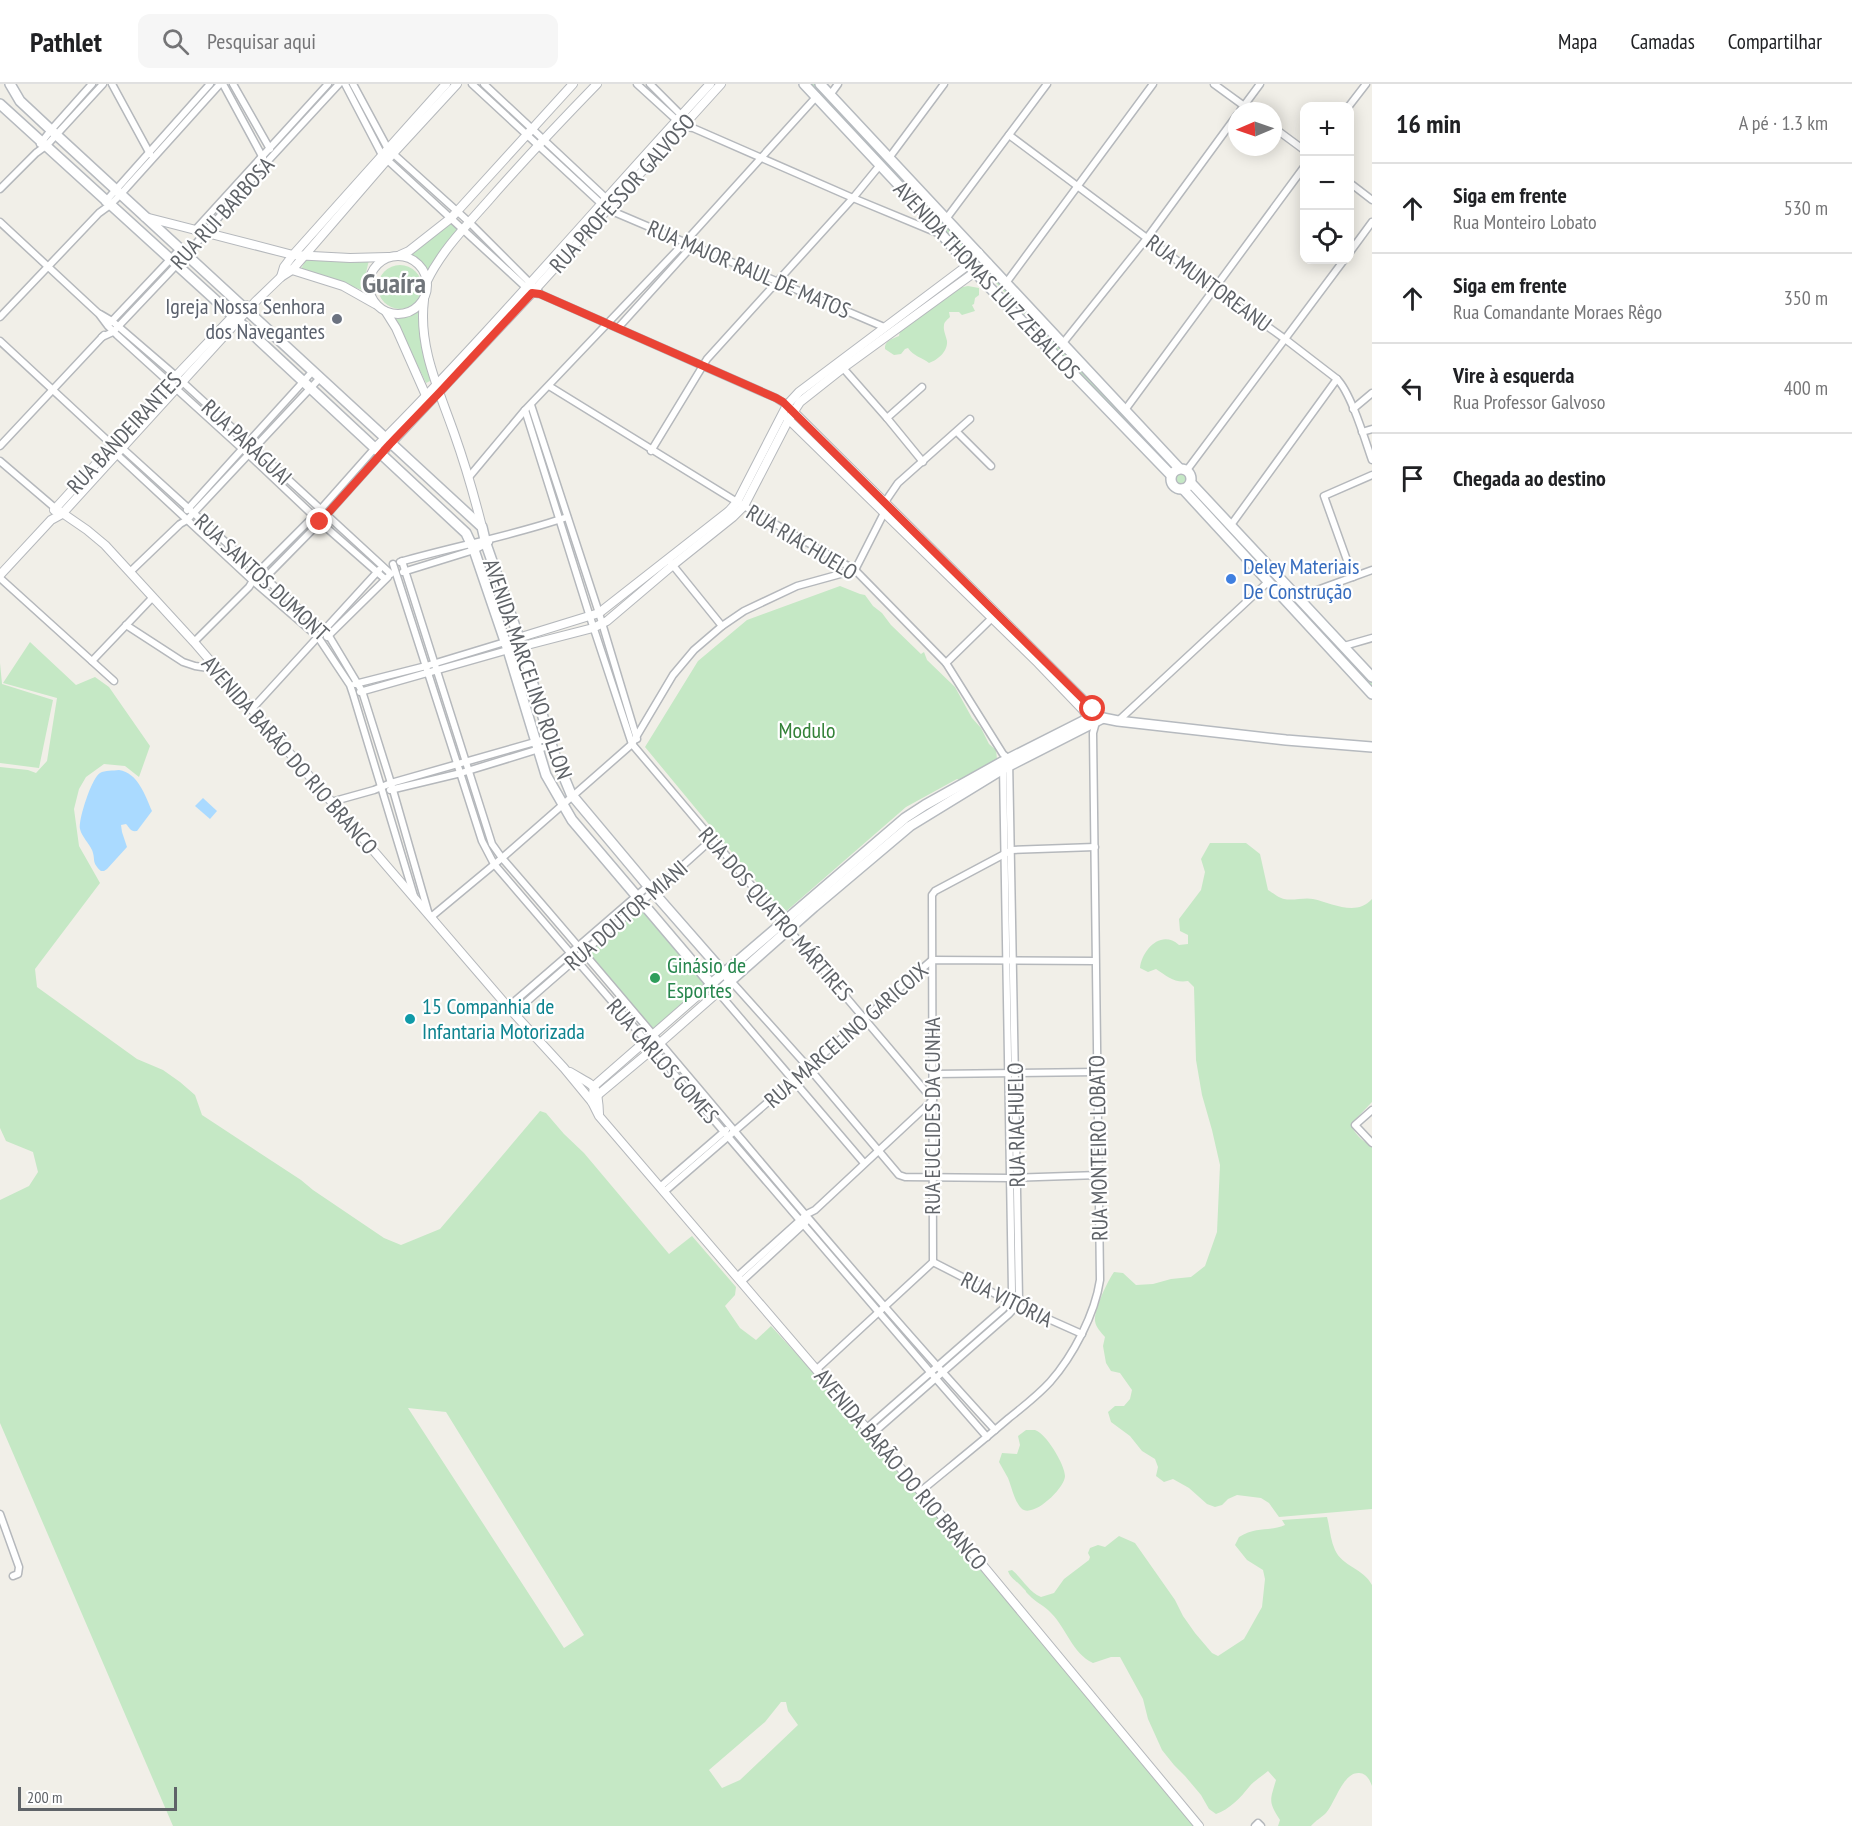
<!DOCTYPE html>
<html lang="pt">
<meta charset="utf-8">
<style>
body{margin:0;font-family:"PT Sans Narrow",sans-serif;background:#f6f6f6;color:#202124}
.controls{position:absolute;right:18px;top:18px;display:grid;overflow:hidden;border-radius:12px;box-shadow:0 3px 15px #0003}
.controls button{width:54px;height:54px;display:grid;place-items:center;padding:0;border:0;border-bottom:2px solid #e0e0e0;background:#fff;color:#202124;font:30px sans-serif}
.compass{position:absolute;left:1228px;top:18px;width:54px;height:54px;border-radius:50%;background:#fff;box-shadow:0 3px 15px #0003;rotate:268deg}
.scale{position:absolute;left:18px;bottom:15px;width:159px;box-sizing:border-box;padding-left:6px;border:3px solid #5f6368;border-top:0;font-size:16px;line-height:21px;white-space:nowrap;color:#5f6368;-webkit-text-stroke:4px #fff;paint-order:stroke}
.stop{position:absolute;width:18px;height:18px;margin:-14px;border:4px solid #ea4335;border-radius:50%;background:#fff}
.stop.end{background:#ea4335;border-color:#fff;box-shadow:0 2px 6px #0008}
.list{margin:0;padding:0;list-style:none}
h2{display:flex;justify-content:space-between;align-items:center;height:78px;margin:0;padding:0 24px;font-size:26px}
h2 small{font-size:20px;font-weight:400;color:#757577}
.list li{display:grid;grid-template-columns:39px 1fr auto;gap:18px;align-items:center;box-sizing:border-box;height:90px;padding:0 24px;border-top:2px solid #e0e0e0}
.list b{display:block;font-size:22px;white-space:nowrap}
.list p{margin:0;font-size:20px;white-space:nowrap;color:#757577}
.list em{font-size:20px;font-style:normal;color:#757577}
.icon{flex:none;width:33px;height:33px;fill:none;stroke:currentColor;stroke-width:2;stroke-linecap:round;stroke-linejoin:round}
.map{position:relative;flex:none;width:1372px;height:1742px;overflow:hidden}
header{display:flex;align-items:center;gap:36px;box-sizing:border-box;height:84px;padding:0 30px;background:#fff;border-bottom:2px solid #e0e0e0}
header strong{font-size:28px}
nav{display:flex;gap:33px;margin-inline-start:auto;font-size:21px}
.search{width:420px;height:54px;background:#f6f6f6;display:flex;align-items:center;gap:15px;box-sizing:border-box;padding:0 21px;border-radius:12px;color:#757577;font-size:22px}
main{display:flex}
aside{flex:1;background:#fff}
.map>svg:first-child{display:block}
.green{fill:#c5e8c5;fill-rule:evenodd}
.water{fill:#aadaff}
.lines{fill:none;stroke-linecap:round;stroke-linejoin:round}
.minor-casing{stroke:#b5b8bc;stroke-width:9}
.tertiary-casing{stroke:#b5b8bc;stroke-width:10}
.secondary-casing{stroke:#b6babf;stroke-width:12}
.minor{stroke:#fff;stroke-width:6}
.tertiary{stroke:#fff;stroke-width:8}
.secondary{stroke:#fff;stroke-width:9}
.route{stroke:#ea4335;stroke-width:8}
.worship-dot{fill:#6b7280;stroke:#fff;stroke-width:2}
.shop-dot{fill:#3f7fe0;stroke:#fff;stroke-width:2}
.leisure-dot{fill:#2e9e5b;stroke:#fff;stroke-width:2}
.culture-dot{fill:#0f9aa8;stroke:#fff;stroke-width:2}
.labels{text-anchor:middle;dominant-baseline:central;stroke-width:4.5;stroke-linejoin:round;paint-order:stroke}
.street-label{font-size:22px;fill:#5f6368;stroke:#fff}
.worship-label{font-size:22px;fill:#5b616d;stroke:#fff;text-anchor:end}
.shop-label{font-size:22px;fill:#366cbe;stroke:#fff;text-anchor:start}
.park-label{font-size:22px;fill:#348238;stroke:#fff}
.leisure-label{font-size:22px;fill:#27864d;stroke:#fff;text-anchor:start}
.culture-label{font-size:22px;fill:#0d838f;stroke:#fff;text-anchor:start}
.district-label{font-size:28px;font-weight:bold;fill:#70757a;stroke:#fff}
</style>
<header>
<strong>Pathlet</strong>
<div class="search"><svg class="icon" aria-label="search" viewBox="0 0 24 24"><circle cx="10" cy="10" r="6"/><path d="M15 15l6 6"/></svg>Pesquisar aqui</div>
<nav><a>Mapa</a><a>Camadas</a><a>Compartilhar</a></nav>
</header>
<main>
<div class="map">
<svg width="1372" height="1742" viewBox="0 0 1372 1742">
<rect width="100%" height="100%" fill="#f1efe8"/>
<g class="green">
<polygon points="809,0 817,0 911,101 909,104 892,88"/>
<polygon points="916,106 970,166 967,169 912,110"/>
<polygon points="450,138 458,145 428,187 410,171"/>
<polygon points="308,172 369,176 362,206 301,185"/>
<circle cx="400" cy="203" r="22"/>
<polygon points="989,185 1132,340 1130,341 1115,326 1113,326 986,188"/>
<path d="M 968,202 L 979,204 L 979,211 L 975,214 L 974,220 L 972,221 L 975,227 L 962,231 L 959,228 L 949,228 L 950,233 C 948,235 944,238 944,241 C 943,246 946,252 947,257 C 948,267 938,276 929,279 C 922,273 914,273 908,264 L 905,265 L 901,270 L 894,271 L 885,265 C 884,257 892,255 899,252 L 900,247 L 958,204 Z"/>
<polygon points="420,224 421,258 434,295 426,299 394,232 407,230"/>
<circle cx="1181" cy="395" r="8"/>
<polygon points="1192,404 1307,528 1305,529 1291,514 1288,514 1189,407"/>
<polygon points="840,502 860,510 865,511 873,522 882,529 891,541 921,570 924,568 927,576 955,603 972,634 981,644 989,660 996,666 997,675 966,695 962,697 957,695 906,723 783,830 645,663 698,577 747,536"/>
<polygon points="1312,532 1372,597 1372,605 1307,535"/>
<path d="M 30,558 L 76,601 L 95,593 L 109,603 L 150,662 L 139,693 L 125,682 L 104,680 L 86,693 L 79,705 L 74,725 L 79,762 L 100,799 L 35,885 L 37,903 L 137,975 L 163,986 L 180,998 L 195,1011 L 202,1031 L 301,1096 L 313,1106 L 384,1154 L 401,1161 L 440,1145 L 540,1027 L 546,1029 L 564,1050 L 584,1069 L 669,1170 L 692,1152 L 736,1203 L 735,1211 L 725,1222 L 740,1244 L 756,1256 L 771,1242 L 865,1345 L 1197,1742 L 173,1742 L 0,1339 L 0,1116 L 29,1102 L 38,1088 L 33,1068 L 6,1057 L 0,1044 L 0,683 L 28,686 L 36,689 L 47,677 L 57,614 L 3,599 ZM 408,1324 L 446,1328 L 584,1551 L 564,1564 ZM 781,1618 L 786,1618 L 788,1627 L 798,1641 L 740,1696 L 722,1704 L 709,1686 L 765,1638 Z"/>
<polygon points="0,579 2,600 53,616 39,684 0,679"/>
<path d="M 1210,759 L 1246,759 L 1260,770 L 1268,806 C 1273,809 1279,814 1284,815 C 1294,817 1304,813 1313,815 C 1332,819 1356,833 1372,815 L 1372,1018 L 1351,1040 C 1354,1049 1362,1058 1372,1061 L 1372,1425 L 1279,1433 L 1269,1419 L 1261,1414 L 1237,1411 L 1228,1415 L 1222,1421 L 1215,1423 L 1207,1420 L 1189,1404 L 1173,1395 L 1164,1398 L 1156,1392 L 1158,1383 L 1155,1375 L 1142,1367 L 1130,1352 L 1111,1338 L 1108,1328 L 1115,1322 L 1124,1322 L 1130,1315 L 1132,1306 L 1120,1289 L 1111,1287 L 1106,1279 L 1103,1262 L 1105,1253 C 1101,1248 1096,1244 1095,1237 C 1094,1226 1107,1198 1114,1188 L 1123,1189 L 1136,1201 L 1153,1200 L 1171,1195 L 1191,1193 L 1205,1182 L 1217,1148 L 1220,1081 L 1212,1046 L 1202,1011 L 1196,976 L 1194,903 L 1188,897 C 1174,899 1168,893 1156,885 L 1148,888 L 1140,884 C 1142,866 1161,845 1179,861 L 1188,860 L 1188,851 L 1180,847 L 1179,835 L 1201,806 L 1205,788 L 1201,775 Z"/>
<polygon points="644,822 707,900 654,947 587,871"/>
<path d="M 1026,1346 C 1027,1346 1034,1346 1035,1346 C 1046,1349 1065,1381 1065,1392 C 1065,1404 1032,1436 1021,1424 C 1014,1416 1012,1404 1008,1394 C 1005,1389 1002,1383 999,1378 L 1002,1369 L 1017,1370 L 1020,1361 L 1018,1352 Z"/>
<path d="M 1327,1433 C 1330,1444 1330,1455 1335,1466 C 1342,1482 1364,1485 1372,1501 L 1372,1702 C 1370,1696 1366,1689 1359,1689 C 1343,1688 1335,1719 1326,1729 C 1321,1734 1316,1736 1311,1742 L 1278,1742 L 1280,1736 C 1268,1717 1270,1717 1276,1696 L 1268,1687 C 1262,1692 1254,1697 1249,1703 C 1241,1713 1229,1726 1216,1730 L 1209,1725 L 1201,1711 L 1185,1692 L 1174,1681 L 1162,1666 L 1148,1635 L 1143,1615 L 1120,1573 L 1111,1573 L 1093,1579 C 1072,1569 1067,1545 1051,1529 C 1045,1522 1035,1518 1029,1511 C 1023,1505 1029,1510 1023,1504 C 1018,1498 1010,1494 1008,1487 L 1012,1486 C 1023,1495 1028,1507 1041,1513 L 1054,1509 L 1064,1495 L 1089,1476 L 1090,1473 L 1088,1469 L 1090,1464 L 1098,1461 L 1105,1463 L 1119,1452 L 1135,1459 L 1175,1516 L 1183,1532 L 1195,1549 L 1212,1569 L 1218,1572 L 1244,1555 L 1262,1523 L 1265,1495 L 1263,1486 L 1247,1476 L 1235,1461 L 1239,1453 C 1257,1442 1270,1448 1285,1441 L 1282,1436 Z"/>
</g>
<g class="water">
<path d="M 119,686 C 138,689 145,711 152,727 L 137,747 C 130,748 130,744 126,740 L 121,741 L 122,748 L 127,763 L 107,785 L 104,787 L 101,787 C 91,778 96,776 92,766 C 89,759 82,753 80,745 C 78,736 92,693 100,689 C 105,686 113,687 119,686 Z"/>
<polygon points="203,714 217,727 210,735 195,722"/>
</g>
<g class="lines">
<g class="minor-casing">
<g id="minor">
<polyline points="112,0 150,70"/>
<polyline points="223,0 263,74"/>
<polyline points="233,0 270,65"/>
<polyline points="345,0 382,71 532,209 540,210 776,314 787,321"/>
<polyline points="353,0 388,65 469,138 539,208"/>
<polyline points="472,0 607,125 884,243"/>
<polyline points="484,0 608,116"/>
<polyline points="637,0 683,42 693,44 853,114 940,150"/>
<polyline points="650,0 683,33"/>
<polyline points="1214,0 1251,27"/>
<polyline points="830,11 838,0"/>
<polyline points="1349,22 1366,0"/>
<polyline points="1240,27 1260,0"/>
<polyline points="1273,43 1304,66"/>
<path d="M 1009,51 L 1215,205 L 1285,255 L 1337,295 C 1351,309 1365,356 1372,376"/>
<polyline points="40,60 51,46 92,0"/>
<polyline points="889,74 944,0"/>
<polyline points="1350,99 1372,116"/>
<polyline points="0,105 36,69 47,61 103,0"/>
<polyline points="105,118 210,0"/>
<polyline points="946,135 1047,0"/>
<polyline points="0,138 99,230 108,242 117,251 248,370 320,438 385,495"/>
<polyline points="196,145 328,0"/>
<polyline points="1350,168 1372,138"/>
<polyline points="1006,199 1153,0"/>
<polyline points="100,230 112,237 176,292 391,490"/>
<polyline points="0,233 99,129 110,121 120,111 220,0"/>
<polyline points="110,239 180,165"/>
<polyline points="618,244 693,161"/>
<polyline points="102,253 113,248 186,171 266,79 339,0"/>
<polyline points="0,257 108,357 117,359 122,364 329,552 362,607 391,699 429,831"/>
<polyline points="1063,259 1147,154 1237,31"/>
<polyline points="843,284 887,334 923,378"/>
<polyline points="549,302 737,418 855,486 946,579 1003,670 1009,675 1019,1215 1017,1221 1009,1230 872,1350"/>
<polyline points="531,321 599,529 637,655"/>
<polyline points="1353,325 1372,309"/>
<polyline points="525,326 590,533 632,660 933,1016 815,1126 807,1130 738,1192"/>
<polyline points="1125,326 1304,83"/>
<polyline points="887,334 922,303"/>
<polyline points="957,348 991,382"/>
<polyline points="1362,348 1372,345"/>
<polyline points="109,361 111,365 253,497 318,553 350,601 353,610 414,812"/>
<polyline points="0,362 104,251"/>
<polyline points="651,367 707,275 853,114 880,81"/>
<polyline points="0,377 55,424"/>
<polyline points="1187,386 1344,176"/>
<polyline points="469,393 525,326 685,158 817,12"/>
<polyline points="885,418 898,399 970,335"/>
<polyline points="187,426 312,288"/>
<polyline points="1231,441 1337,295"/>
<path d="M 402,477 L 492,760 L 502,774 C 668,964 825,1161 995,1346"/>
<path d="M 400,478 C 455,462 512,452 567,433"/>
<polyline points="671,479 722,542"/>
<polyline points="393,480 482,757 494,780 931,1289 987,1353"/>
<polyline points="130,488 180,440 187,436 319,295"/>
<polyline points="403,488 474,466 489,458"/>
<polyline points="1353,493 1324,412 1372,391"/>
<polyline points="0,494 114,597"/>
<polyline points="263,496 320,438 381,370"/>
<polyline points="1298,513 1372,486"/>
<polyline points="126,541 183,578 195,582 215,585"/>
<polyline points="327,553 388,493"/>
<polyline points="194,558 249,503 258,488 320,426 375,364"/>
<polyline points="1344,562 1372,554"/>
<polyline points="92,577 153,513"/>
<polyline points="946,579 994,532"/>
<polyline points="355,600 426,582 505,558"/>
<polyline points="360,608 508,566"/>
<polyline points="252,625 379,486"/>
<polyline points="1118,637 1269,497"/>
<polyline points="390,706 461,689 552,661"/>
<polyline points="331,718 374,706 391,699 549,654"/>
<polyline points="431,833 502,774 632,660 673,591 694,566 722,542 744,527 797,502 855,486 884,429"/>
<polyline points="731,897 808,983 899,1091 905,1093 1009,1094 1099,1091"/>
<polyline points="718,908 864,1079"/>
<polyline points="508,923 648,802"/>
<path d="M 514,929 C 579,871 647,815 711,756"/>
<polyline points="933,990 1098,988"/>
<polyline points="1372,1026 1355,1041 1372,1059"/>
<polyline points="660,1103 726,1046"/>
<polyline points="664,1108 932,876 1095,877"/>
<polyline points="933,1178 1017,1221 1082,1250"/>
<polyline points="742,1197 806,1138"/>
<polyline points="817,1285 933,1178 932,811 935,807 1012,766 1095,763"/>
<polyline points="867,1344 1003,1225 1009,1217 1012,1207 1003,682"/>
<path d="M 921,1407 C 950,1383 980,1359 1009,1334 C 1023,1323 1038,1311 1050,1298 C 1073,1272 1095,1230 1100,1196 L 1093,649 L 1096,638"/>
<polyline points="0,1430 19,1483 18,1490 13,1492"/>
<polyline points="1255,1742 1258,1739 1261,1742"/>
</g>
</g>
<g class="tertiary-casing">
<g id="tertiary">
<polyline points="145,133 293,171 350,174 388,173"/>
<polyline points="400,171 409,167 451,134 573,0"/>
<circle cx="398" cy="201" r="29"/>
<polyline points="289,185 343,202 375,220"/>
<polyline points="281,193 284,183 293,171 446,0"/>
<path d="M 427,197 C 442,166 467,141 489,116 C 524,76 560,38 597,0"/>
<path d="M 424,216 C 418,263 439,306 454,349 C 465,380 474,411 482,443"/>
<polyline points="386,228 396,244 427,314"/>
<polyline points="791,325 1093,625 1096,637"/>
<polyline points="786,333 1038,579 1083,626 1090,639"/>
<path d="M 375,364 C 492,247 598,121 710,0"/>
<polyline points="381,370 532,209 721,0"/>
<polyline points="55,424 87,446 105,461 194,558 508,923 564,984 592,1018 599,1032 946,1437 1199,1742"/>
<polyline points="54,426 176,292 233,232 246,221"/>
<polyline points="0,491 51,436 62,430 255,218 281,193 292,186 387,76 457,0"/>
<polyline points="505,558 599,529 729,427 737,418 787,321 799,308 968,181 972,172 979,169"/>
<polyline points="508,566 593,544 607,537 673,481 733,433 744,422 789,335 800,318 843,284 975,188 983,186 988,179"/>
<path d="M 570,988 C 595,1003 598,999 599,1030"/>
<polyline points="593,1017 599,1010 660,959 718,908"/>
<polyline points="592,1018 594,1002 711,900"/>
</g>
</g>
<g class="secondary-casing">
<g id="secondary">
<polyline points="10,0 20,17 51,46 482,443 486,460 519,554 554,669 571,710 654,809 731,897"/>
<polyline points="804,0 907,110 968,181 1171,391"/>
<polyline points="820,0 1179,384"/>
<polyline points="0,20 233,232 466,449 474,466 508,566 546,691 572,736 718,908 814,823 910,742 1003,685 1103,634"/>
<circle cx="1181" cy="395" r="10"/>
<polyline points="1191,399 1372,593"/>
<polyline points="1183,405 1372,610"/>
<polyline points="711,900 905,734 925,721 1002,678 1095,631 1103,634 1118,637 1286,656 1372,663"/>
</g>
</g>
<use href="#minor" class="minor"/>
<use href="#tertiary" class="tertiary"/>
<use href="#secondary" class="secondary"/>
</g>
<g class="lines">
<polyline class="route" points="320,438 390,360 440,308 532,209 540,210 776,314 783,318 1093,625"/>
</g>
<circle class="worship-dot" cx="337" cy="235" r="6"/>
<circle class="shop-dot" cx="1231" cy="495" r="6"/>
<circle class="leisure-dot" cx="655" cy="894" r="6"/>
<circle class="culture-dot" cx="410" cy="935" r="6"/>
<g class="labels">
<g class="street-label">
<text transform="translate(622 109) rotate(-48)">RUA PROFESSOR GALVOSO</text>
<text transform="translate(222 129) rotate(-48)">RUA RUI BARBOSA</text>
<text transform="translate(749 185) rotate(23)">RUA MAJOR RAUL DE MATOS</text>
<text transform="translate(987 196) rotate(47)">AVENIDA THOMAS LUIZ ZEBALLOS</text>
<text transform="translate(1209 199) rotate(36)">RUA MUNTOREANU</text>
<text transform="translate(124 349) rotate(-47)">RUA BANDEIRANTES</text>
<text transform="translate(247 358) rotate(43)">RUA PARAGUAI</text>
<text transform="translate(802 458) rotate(31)">RUA RIACHUELO</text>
<text transform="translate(262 493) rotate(43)">RUA SANTOS DUMONT</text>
<text transform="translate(528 585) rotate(71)">AVENIDA MARCELINO ROLLON</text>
<text transform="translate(290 671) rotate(49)">AVENIDA BARÃO DO RIO BRANCO</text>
<text transform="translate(776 830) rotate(49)">RUA DOS QUATRO MÁRTIRES</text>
<text transform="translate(626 831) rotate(-41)">RUA DOUTOR MIANI</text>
<text transform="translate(846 951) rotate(-41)">RUA MARCELINO GARICOIX</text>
<text transform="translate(663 977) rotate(49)">RUA CARLOS GOMES</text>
<text transform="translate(932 1032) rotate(-90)">RUA EUCLIDES DA CUNHA</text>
<text transform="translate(1016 1041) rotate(-91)">RUA RIACHUELO</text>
<text transform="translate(1098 1064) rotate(-91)">RUA MONTEIRO LOBATO</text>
<text transform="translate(1007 1215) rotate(26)">RUA VITÓRIA</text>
<text transform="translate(901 1385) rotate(50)">AVENIDA BARÃO DO RIO BRANCO</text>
</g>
<g class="worship-label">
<text x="325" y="222">Igreja Nossa Senhora<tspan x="325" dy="25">dos Navegantes</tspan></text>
</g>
<g class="shop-label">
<text x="1243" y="482">Deley Materiais<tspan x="1243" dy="25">De Construção</tspan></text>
</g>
<g class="park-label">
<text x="807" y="646">Modulo</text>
</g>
<g class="leisure-label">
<text x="667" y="881">Ginásio de<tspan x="667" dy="25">Esportes</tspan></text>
</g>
<g class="culture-label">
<text x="422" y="922">15 Companhia de<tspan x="422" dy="25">Infantaria Motorizada</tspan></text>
</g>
<g class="district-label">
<text x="394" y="198">Guaíra</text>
</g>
</g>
</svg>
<div class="controls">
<button>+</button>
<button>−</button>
<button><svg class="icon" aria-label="locate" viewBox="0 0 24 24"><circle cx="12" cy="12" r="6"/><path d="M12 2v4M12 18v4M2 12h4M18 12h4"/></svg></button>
</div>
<svg class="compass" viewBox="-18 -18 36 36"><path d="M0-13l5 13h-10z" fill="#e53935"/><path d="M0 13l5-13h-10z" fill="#757577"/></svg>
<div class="scale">200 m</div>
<div class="stop" style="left:1093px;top:625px"></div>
<div class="stop end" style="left:320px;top:438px"></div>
</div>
<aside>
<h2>16 min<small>A pé · 1.3 km</small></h2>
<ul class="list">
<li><svg class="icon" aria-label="ahead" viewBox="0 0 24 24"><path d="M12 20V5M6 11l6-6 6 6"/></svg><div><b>Siga em frente</b><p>Rua Monteiro Lobato</p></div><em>530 m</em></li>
<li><svg class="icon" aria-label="ahead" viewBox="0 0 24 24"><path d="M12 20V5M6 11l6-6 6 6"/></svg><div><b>Siga em frente</b><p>Rua Comandante Moraes Rêgo</p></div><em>350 m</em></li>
<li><svg class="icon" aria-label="left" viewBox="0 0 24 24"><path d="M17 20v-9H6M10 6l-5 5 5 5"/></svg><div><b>Vire à esquerda</b><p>Rua Professor Galvoso</p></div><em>400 m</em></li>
<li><svg class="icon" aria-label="arrive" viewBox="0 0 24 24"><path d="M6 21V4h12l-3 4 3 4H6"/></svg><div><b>Chegada ao destino</b></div></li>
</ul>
</aside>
</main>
